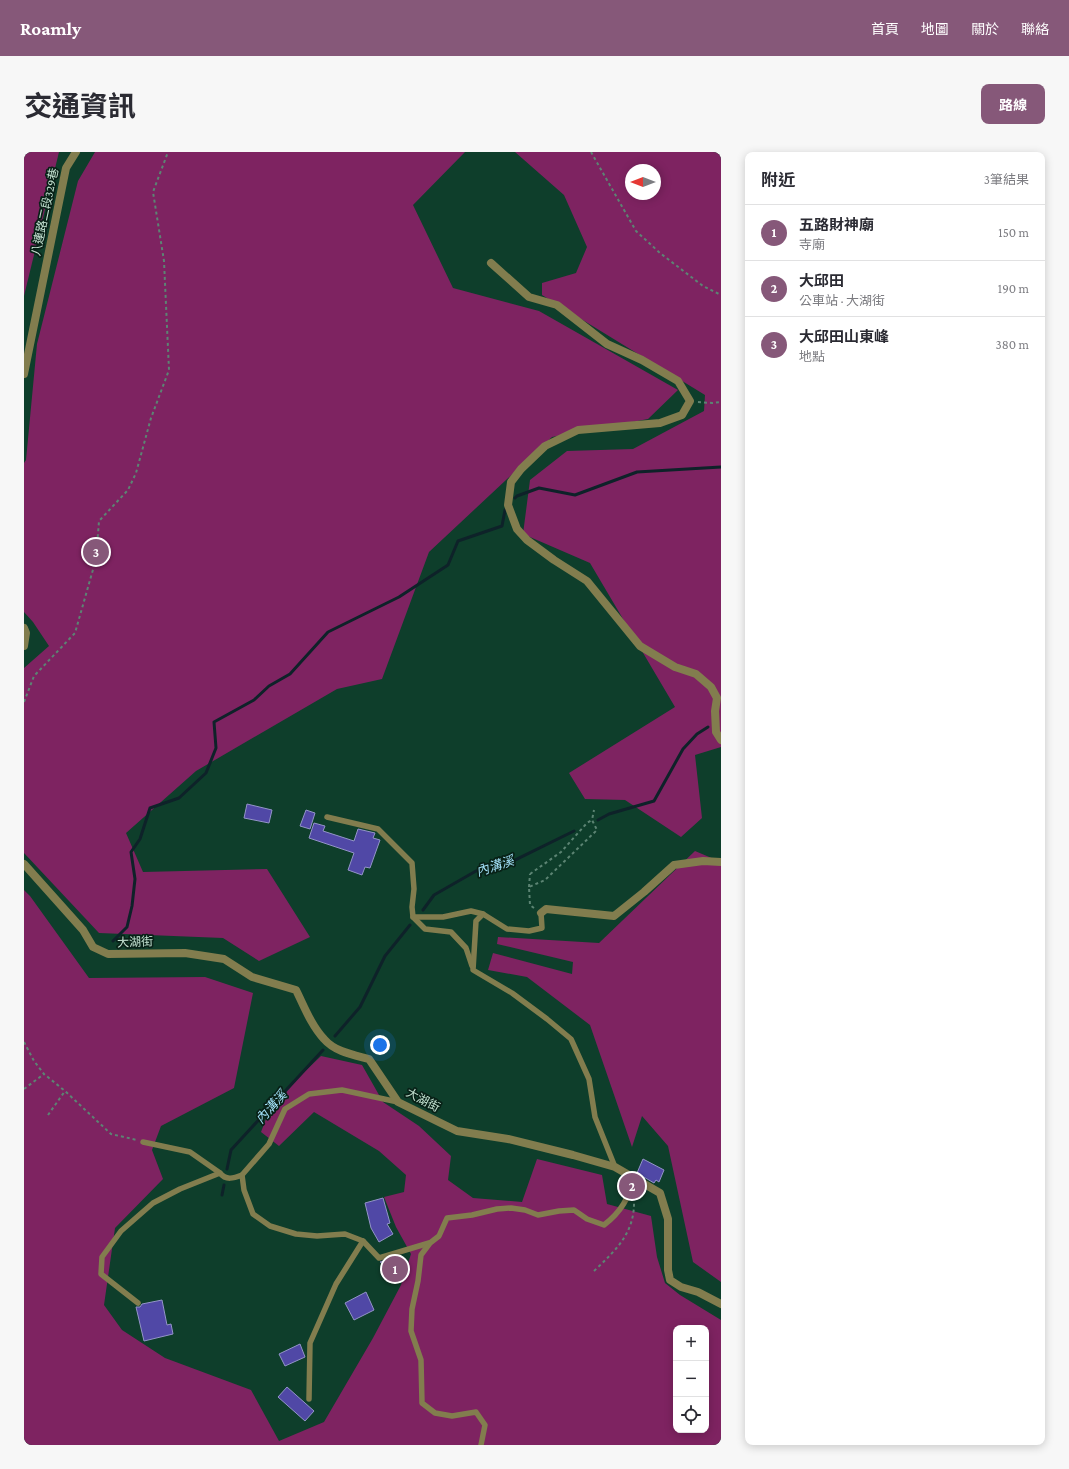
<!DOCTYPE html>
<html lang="zh-TW">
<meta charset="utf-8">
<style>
body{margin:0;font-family:"Crimson Pro","Noto Sans TC",serif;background:#f7f7f7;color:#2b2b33}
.controls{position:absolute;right:12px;bottom:12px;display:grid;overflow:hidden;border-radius:8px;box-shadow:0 2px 10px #0003}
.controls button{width:36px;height:36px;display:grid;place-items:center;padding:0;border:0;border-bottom:1px solid #e1e1e2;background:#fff;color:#2b2b33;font:20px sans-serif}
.compass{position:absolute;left:601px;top:12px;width:36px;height:36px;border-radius:50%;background:#fff;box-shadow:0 2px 10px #0003;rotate:270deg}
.you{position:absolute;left:356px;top:893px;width:14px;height:14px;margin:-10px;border:3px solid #fff;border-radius:50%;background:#1a73e8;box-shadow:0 0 0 6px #1a73e833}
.badge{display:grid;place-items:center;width:26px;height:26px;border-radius:50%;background:#865879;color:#fff;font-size:13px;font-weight:700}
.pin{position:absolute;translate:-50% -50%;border:2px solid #fff;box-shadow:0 1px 4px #0006}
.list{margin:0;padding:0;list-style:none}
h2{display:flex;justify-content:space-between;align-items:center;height:52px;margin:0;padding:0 16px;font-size:17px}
h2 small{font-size:13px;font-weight:400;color:#7c7c81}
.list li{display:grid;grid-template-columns:26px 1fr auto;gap:12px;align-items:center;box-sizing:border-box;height:56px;padding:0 16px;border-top:1px solid #e1e1e2}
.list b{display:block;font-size:15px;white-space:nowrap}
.list p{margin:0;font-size:13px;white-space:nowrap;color:#7c7c81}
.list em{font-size:13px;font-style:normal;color:#7c7c81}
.icon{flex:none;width:22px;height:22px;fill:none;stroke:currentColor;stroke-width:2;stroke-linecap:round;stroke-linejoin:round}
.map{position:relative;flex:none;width:697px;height:1293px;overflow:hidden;border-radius:8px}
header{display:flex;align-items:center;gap:24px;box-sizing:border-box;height:56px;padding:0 20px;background:#865879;color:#fff}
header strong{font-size:19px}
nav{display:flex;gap:22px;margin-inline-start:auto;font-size:14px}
.intro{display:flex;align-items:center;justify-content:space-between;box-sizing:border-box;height:96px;padding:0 24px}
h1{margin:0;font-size:28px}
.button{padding:10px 18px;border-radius:8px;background:#865879;color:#fff;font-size:14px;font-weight:700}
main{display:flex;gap:24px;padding:0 24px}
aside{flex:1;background:#fff;border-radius:8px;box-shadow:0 2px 10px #0003}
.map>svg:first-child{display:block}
.green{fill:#7e2361;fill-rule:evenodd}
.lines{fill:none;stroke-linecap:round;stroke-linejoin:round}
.stream{stroke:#0e2229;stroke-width:3}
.building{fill:#5048a6;stroke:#9394c8}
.path{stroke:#5c8473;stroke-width:2;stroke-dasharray:3 3;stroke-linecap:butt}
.service{stroke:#827d4e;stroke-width:5.5}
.minor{stroke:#827d4e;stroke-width:8}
.labels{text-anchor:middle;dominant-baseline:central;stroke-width:3.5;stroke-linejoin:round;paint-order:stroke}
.street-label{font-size:12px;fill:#c5e3d3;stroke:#082117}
.water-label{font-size:13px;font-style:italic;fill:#a1dff6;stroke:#082117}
</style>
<header>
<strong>Roamly</strong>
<nav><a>首頁</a><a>地圖</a><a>關於</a><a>聯絡</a></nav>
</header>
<div class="intro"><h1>交通資訊</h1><a class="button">路線</a></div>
<main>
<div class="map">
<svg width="697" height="1293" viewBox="0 0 697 1293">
<rect width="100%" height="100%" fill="#0e3e2b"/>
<g class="green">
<polygon points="0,0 35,0 0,144"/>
<polygon points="71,0 441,0 389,53 429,136 515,159 654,238 624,267 528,285 405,400 358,527 313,537 172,619 102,681 119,720 243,717 286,785 235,809 199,786 75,781 0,701 0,516 25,494 9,470 0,460 0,311 2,308 13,192 54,29"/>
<path d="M 491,0 L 697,0 L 697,595 L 671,603 L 678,666 L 657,685 L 601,648 L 561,647 L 545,621 L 651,555 L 566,411 L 499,382 L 506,328 L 543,299 L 609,297 L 680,259 L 681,243 L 518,143 L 518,131 L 552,121 L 563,95 L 540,43 ZM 607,18 L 631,18 L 631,42 L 607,42 Z"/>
<polygon points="671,699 697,710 697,1130 669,1110 644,994 618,964 608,995 566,873 503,825 464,818 469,801 548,822 549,810 473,792 474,785 575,791"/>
<path d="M 0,738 L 6,744 L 65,826 L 181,825 L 229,841 L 210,936 L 137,974 L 128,998 L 139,1027 L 91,1076 L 80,1153 L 98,1178 L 141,1206 L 227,1238 L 255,1289 L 300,1270 L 349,1186 L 377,1133 L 387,1102 L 372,1075 L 360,1045 L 380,1040 L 382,1023 L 355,999 L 290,960 L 255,994 L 237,980 L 248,951 L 297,904 L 338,913 L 359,950 L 395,974 L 427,1004 L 424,1028 L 449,1046 L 498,1050 L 513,1007 L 578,1023 L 583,1052 L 627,1064 L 633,1105 L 641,1131 L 656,1143 L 697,1168 L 697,1293 L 0,1293 ZM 652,1176 L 682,1176 L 682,1278 L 652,1278 Z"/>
</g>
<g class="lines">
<g class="stream">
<polyline points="491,346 493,344 515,336 551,343 613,320 697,315"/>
<polyline points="574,668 585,662 630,649 659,597 673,582 684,575"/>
<polyline points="399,758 410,743 452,719 479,714 550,679"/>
<polyline points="89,789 103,775 108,754 111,727 107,700 116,687 126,656 155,646 182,621 192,596 190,570 230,548 245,534 266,522 304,480 375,445 424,413 434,389 478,374 481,358"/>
<polyline points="311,884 336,855 361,804 386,773"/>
<polyline points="203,1017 207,998 299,898"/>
<polyline points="198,1043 200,1033"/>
</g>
</g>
<g class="building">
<polygon points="223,652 248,658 245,671 220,666"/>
<polygon points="282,658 291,661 286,677 276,674"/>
<polygon points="290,671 301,674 299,679 330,689 334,677 351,681 349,686 356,688 346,716 341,715 338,723 324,718 330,701 285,686"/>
<polygon points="619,1007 640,1018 635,1030 632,1028 630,1031 613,1021"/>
<polygon points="359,1046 366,1071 363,1072 369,1082 355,1090 347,1076 341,1051"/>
<polygon points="366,1107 381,1113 374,1127 361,1120 364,1114 356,1110"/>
<polygon points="342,1140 350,1158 330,1168 321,1151"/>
<polygon points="138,1148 143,1173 147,1172 149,1182 120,1189 112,1155 116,1155 118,1152"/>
<polygon points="276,1192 281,1205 261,1214 255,1202"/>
<polygon points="263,1235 290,1259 281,1269 254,1245"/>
</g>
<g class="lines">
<g class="path">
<polyline points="567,0 612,79 636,101 679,134 697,143"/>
<polyline points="674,250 688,251 697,250"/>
<polyline points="0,550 10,524 51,481 72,407 75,369 104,338 112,321 127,266 145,218 140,109 129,40 144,0"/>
<polyline points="506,722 537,700 563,671 568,668"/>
<polyline points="505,735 506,722"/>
<polyline points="510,756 506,753 505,735 521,728 573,678 568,668 570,658"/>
<polyline points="0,890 10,909 20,922 41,939 87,982 113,988"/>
<polyline points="0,937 20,922"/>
<polyline points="24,963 41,939"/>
<path d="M 570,1119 C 592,1098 611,1081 610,1048"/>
</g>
<g class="service">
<polyline points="303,665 354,677 388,711 390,737 388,755 389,765 401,777 427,780 442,796 448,814"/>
<polyline points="517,761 518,776 505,779 483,777 459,762 452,769 449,818 488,841 523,867 547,887 565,927 571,965 591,1015"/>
<polyline points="389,765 419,765 447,759 459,762"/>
<path d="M 119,990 L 166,1000 L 196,1021 C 202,1029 210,1026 218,1023 L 220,1038 L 229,1062 L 246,1074 L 272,1082 L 293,1084 L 321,1082 L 339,1089 L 355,1106 L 405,1091"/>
<polyline points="218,1023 245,992 261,957 285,942 318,938 374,950"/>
<polyline points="114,1151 77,1122 78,1105 97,1079 129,1051 156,1037 196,1021"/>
<polyline points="285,1247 286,1191 312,1132 339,1089"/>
<path d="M 457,1293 L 461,1273 L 452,1260 L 428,1264 L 411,1261 L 398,1251 L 397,1208 L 387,1179 L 388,1157 L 394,1129 L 397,1103 L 406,1091 L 415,1084 L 423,1066 L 448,1063 L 473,1057 L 487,1056 L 501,1058 L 514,1063 L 535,1059 L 550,1058 L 563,1067 L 580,1073 C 597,1060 605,1046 610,1025"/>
</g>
<g class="minor">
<polyline points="467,111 505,145 533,153 583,192 618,208 654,229 666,249 658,263 636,271 554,278 521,294 497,317 487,330 484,353 493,377 503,388 530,408 563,429 616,494 651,515 672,522 687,535 693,546 691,559 692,580 697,588"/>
<polyline points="0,222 42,16 52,0"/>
<polyline points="0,476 2,481 0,494"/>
<path d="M 0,712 L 59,778 L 69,795 L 84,802 L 161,801 L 200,807 L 228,825 L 272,838 C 280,854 287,873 300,887 C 311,900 330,903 345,907 L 374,950 L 433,979 L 484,987 L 549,1003 L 591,1015 L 636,1041 L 644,1067 L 644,1118 L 646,1128 L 657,1135 L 674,1140 L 697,1152"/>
<polyline points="517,761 522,757 590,764 620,740 650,713 679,709 697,710"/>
</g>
</g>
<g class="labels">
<g class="street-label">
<text transform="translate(21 60) rotate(-78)">八連路二段329巷</text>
<text transform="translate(111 790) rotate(-2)">大湖街</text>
<text transform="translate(399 948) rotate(28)">大湖街</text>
</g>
<g class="water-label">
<text transform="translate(471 714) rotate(-18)">內溝溪</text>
<text transform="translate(247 955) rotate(-48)">內溝溪</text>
</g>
</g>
</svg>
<div class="controls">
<button>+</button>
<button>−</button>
<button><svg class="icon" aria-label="locate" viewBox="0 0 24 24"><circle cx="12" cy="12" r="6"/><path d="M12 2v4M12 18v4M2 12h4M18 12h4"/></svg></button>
</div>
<svg class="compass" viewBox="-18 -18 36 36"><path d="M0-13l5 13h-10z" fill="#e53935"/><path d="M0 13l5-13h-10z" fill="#7c7c81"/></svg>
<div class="you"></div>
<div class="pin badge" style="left:371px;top:1117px">1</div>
<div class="pin badge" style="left:608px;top:1034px">2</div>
<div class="pin badge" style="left:72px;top:400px">3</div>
</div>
<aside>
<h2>附近<small>3筆結果</small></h2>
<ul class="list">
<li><span class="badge">1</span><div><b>五路財神廟</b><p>寺廟</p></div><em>150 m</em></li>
<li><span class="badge">2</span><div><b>大邱田</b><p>公車站 · 大湖街</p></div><em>190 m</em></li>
<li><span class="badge">3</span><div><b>大邱田山東峰</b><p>地點</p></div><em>380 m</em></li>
</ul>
</aside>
</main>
